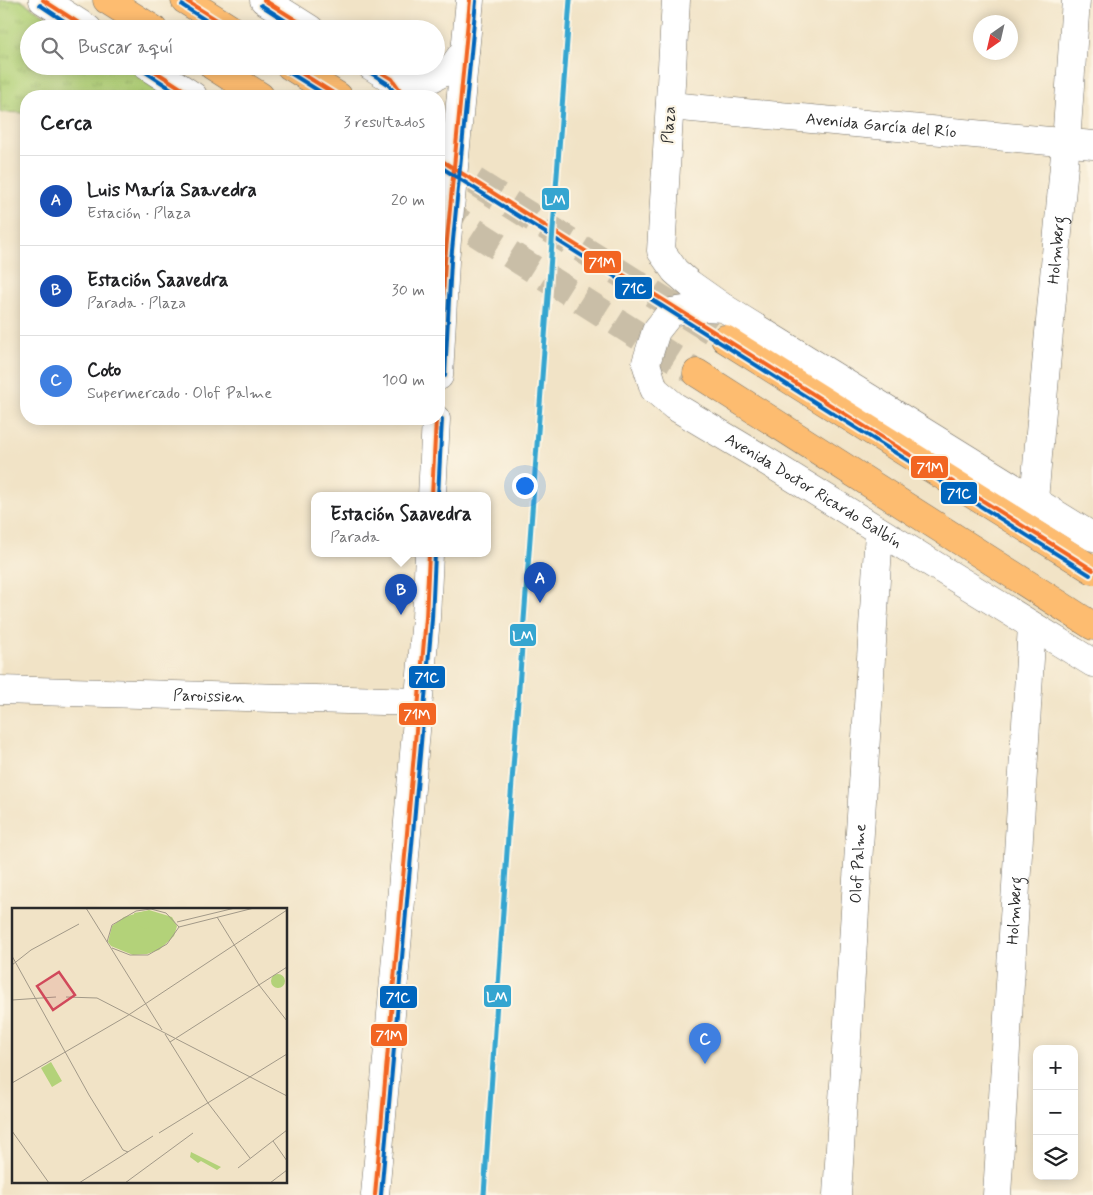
<!DOCTYPE html>
<html lang="es">
<meta charset="utf-8">
<style>
body{margin:0;font-family:Mynerve,sans-serif;background:#f2f2f2;color:#202124}
.controls{position:absolute;right:15px;bottom:15px;display:grid;overflow:hidden;border-radius:10px;box-shadow:0 2px 12px #0003}
.controls button{width:45px;height:45px;display:grid;place-items:center;padding:0;border:0;border-bottom:1px solid #e0e0e0;background:#fff;color:#202124;font:25px sans-serif}
.compass{position:absolute;left:973px;top:15px;width:45px;height:45px;border-radius:50%;background:#fff;box-shadow:0 2px 12px #0003;rotate:214deg}
.you{position:absolute;left:524px;top:485px;width:18px;height:18px;margin:-12px;border:4px solid #fff;border-radius:50%;background:#1a73e8;box-shadow:0 0 0 8px #1a73e833}
.badge{display:grid;place-items:center;width:32px;height:32px;border-radius:50%;background:#0f766e;color:#fff;font-size:16px;font-weight:700}
.pin{position:absolute;translate:-50% -41px;filter:drop-shadow(0 1px 2px #0008)}
.pin::after{content:'';position:absolute;top:26px;width:18px;height:15px;background:inherit;clip-path:polygon(0 0,100% 0,50% 100%)}
.popup{position:absolute;left:311px;top:492px;width:180px;height:65px;box-sizing:border-box;display:grid;place-content:center;border-radius:10px;background:#fff;filter:drop-shadow(0 1px 4px #0005);font-size:16px;white-space:nowrap;color:#757577}
.popup b{font-size:19px;color:#202124}
.popup::after{content:'';position:absolute;left:50%;top:100%;margin-left:-10px;border:10px solid transparent;border-top-color:#fff}
.list{margin:0;padding:0;list-style:none}
h2{display:flex;justify-content:space-between;align-items:center;height:65px;margin:0;padding:0 20px;font-size:21px}
h2 small{font-size:16px;font-weight:400;color:#757577}
.list li{display:grid;grid-template-columns:32px 1fr auto;gap:15px;align-items:center;box-sizing:border-box;height:90px;padding:0 20px;border-top:1px solid #e0e0e0}
.list b{display:block;font-size:19px;white-space:nowrap}
.list p{margin:0;font-size:16px;white-space:nowrap;color:#757577}
.list em{font-size:16px;font-style:normal;color:#757577}
.icon{flex:none;width:28px;height:28px;fill:none;stroke:currentColor;stroke-width:2;stroke-linecap:round;stroke-linejoin:round}
.map{position:relative;flex:none;width:1093px;height:1195px;overflow:hidden}
.search{position:absolute;background:#fff;box-shadow:0 2px 12px #0003;left:20px;top:20px;width:425px;height:55px;display:flex;align-items:center;gap:12px;box-sizing:border-box;padding:0 18px;border-radius:28px;color:#757577;font-size:19px}
.panel{position:absolute;background:#fff;box-shadow:0 2px 12px #0003;left:20px;top:90px;width:425px;height:335px;border-radius:20px}
.map>svg:first-child{display:block}
.park{fill:url(#park-tufts);stroke:#6f7e52}
.lines{fill:none;stroke-linecap:round;stroke-linejoin:round}
.major-tunnel{stroke:#c9bea7;stroke-width:28;stroke-dasharray:28 14;stroke-linecap:butt}
.minor-casing{stroke:#706b61;stroke-width:29}
.major-casing{stroke:#706b61;stroke-width:29}
.minor{stroke:#fff;stroke-width:28}
.major{stroke:#fdbc70;stroke-width:28}
.bus-1-casing{stroke:#fcf5e5;stroke-width:8}
.bus-2-casing{stroke:#fcf5e5;stroke-width:8}
.bus-1{stroke:#f26522;stroke-width:4}
.bus-2{stroke:#0065bd;stroke-width:4}
.rail-1-casing{stroke:#fcf5e5;stroke-width:9}
.rail-1{stroke:#35a5d0;stroke-width:5}
.labels{text-anchor:middle;dominant-baseline:central;stroke-width:4.5;stroke-linejoin:round;paint-order:stroke}
.street-label{font-size:16px;fill:#2b2b2b;stroke:#fcf5e5}
.inset-road{fill:none;stroke:#a29988;stroke-width:1}
.view{fill:#d1495b;fill-opacity:0.15;stroke:#d1495b;stroke-width:2.5}
.inset-edge{fill:none;stroke:#2b2b2b;stroke-width:2.5}
.line-badge{stroke:#fcf5e5;stroke-width:2}
.badge-label{font-size:14px;text-anchor:middle;font-weight:bold;fill:#fff}
</style>
<div class="map">
<svg width="1093" height="1195" viewBox="0 0 1093 1195">
<defs>
<pattern id="park-tufts" width="24" height="20" patternUnits="userSpaceOnUse" patternTransform="scale(1.25)"><rect width="24" height="20" fill="#b3d279"/><path d="M3 7l-1-3M5 7V3M7 7l1-3M15 17l-1-3M17 17v-4M19 17l1-3" fill="none" stroke="#9ab469"/></pattern>
</defs>
<rect width="100%" height="100%" fill="#fcf5e5"/>
<filter id="ink" filterUnits="userSpaceOnUse"><feTurbulence type="fractalNoise" baseFrequency=".02" numOctaves="2"/><feDisplacementMap in="SourceGraphic" scale="10" xChannelSelector="R" yChannelSelector="G"/><feConvolveMatrix kernelMatrix="1 2 1 2 8 2 1 2 1" color-interpolation-filters="sRGB"/></filter>
<filter id="wash" filterUnits="userSpaceOnUse"><feTurbulence type="fractalNoise" baseFrequency=".0096" numOctaves="4" result="noise"/><feDisplacementMap in="SourceGraphic" scale="20" xChannelSelector="R" yChannelSelector="G"/><feGaussianBlur stdDeviation="1.12" result="paint"/><feColorMatrix in="noise" values="0 0 0 0 0 0 0 0 0 0 0 0 0 0 0 0 0 1.4 0 .05"/><feComposite in="paint" operator="in"/></filter>
<g filter="url(#wash)">
<rect width="100%" height="100%" fill="#f1e3c6"/>
<polygon class="park" points="0,0 20,0 67,29 29,29 29,66 129,66 178,96 26,96 26,113 0,112"/>
</g>
<g filter="url(#ink)">
<g class="lines">
<g class="major-tunnel">
<polyline points="439,159 725,339"/>
<polyline points="439,209 697,373"/>
</g>
<g class="minor-casing">
<g id="minor">
<polyline points="43,0 88,29"/>
<polyline points="264,0 310,29"/>
<polyline points="676,0 661,251 675,271 690,284 724,308"/>
<polyline points="147,66 193,96"/>
<polyline points="371,66 392,79 401,93"/>
<polyline points="392,79 430,79 452,68 465,50"/>
<path id="s1" d="M 670,106 L 1093,145"/>
<polyline points="439,376 445,261 470,0"/>
<polyline points="432,496 436,419"/>
<path id="s2" d="M 1034,500 L 1066,143 L 1076,0"/>
<path id="s3" d="M 1093,537 L 724,308 L 703,307 L 671,312 L 656,331 L 646,363 L 654,389 L 674,406 L 768,462 L 1093,663"/>
<path id="s4" d="M 0,690 L 418,702"/>
<polyline points="375,1195 426,618 429,554"/>
<path id="s5" d="M 837,1195 L 879,532"/>
<path id="s6" d="M 997,1195 L 1032,626"/>
</g>
</g>
<g class="major-casing">
<g id="major">
<polyline points="107,0 153,29"/>
<polyline points="185,0 231,29"/>
<polyline points="213,66 260,96"/>
<polyline points="290,66 338,96"/>
<polyline points="725,339 1093,570"/>
<polyline points="697,373 1093,626"/>
</g>
</g>
<use href="#minor" class="minor"/>
<use href="#major" class="major"/>
<g class="bus-1-casing">
<g id="bus-1">
<polyline points="43,0 88,29"/>
<polyline points="185,0 231,29"/>
<polyline points="264,0 310,29"/>
<polyline points="147,66 193,96"/>
<polyline points="290,66 338,96"/>
<polyline points="371,66 392,79 404,96"/>
<polyline points="439,159 1093,570"/>
<polyline points="439,376 445,261 470,0"/>
<polyline points="432,496 436,419"/>
<polyline points="375,1195 426,618 429,554"/>
</g>
</g>
<g class="bus-2-casing">
<g id="bus-2">
<polyline points="40,5 76,29"/>
<polyline points="182,5 219,29"/>
<polyline points="261,5 298,29"/>
<polyline points="144,71 182,96"/>
<polyline points="287,71 327,96"/>
<polyline points="368,71 388,84 397,96"/>
<polyline points="439,166 1090,575"/>
<polyline points="445,376 451,261 476,1"/>
<polyline points="438,496 442,419"/>
<polyline points="381,1195 432,619 435,554"/>
</g>
</g>
<use href="#bus-1" class="bus-1"/>
<use href="#bus-2" class="bus-2"/>
<g class="rail-1-casing">
<polyline id="rail-1" points="484,1195 509,822 570,0"/>
</g>
<use href="#rail-1" class="rail-1"/>
</g>
</g>
<g class="labels">
<g class="street-label">
<text transform="translate(669 125) rotate(-86)">Plaza</text>
<text stroke="none"><textPath href="#s1" startOffset="212">Avenida García del Río</textPath></text>
<text stroke="none"><textPath href="#s2" startOffset="251">Holmberg</textPath></text>
<text stroke="none"><textPath href="#s3" startOffset="762">Avenida Doctor Ricardo Balbín</textPath></text>
<text stroke="none"><textPath href="#s4" startOffset="209">Paroissien</textPath></text>
<text stroke="none"><textPath href="#s5" startOffset="332">Olof Palme</textPath></text>
<text stroke="none"><textPath href="#s6" startOffset="285">Holmberg</textPath></text>
</g>
</g>
<g transform="translate(12 908)">
<rect width="275" height="275" fill="#f1e3c6"/>
<path d="M 137,2 L 160,9 L 165,18 L 162,28 L 147,42 L 135,46 L 121,47 L 99,38 L 96,34 L 100,18 L 112,9 ZM 39,154 L 50,173 L 40,179 L 29,160 ZM 179,244 L 209,259 L 205,262 L 189,253 L 186,255 L 178,249 Z" fill="#b3d279"/>
<path d="M 134,3 L 137,20 L 133,21 L 126,17 L 122,5 ZM259 73a7 7 0 1 1 14 0a7 7 0 1 1-14 0Z" fill="#b3d279"/>
<path class="inset-road" d="M 74,0 L 150,122M 205,9 L 247,77M 165,14 L 223,0M 167,19 L 242,0M 95,34 L 100,17 L 124,3 L 139,1 L 154,5 L 167,19M 100,40 L 118,47 L 136,47 L 155,36 L 167,19M 0,48 L 77,187 L 111,242 L 116,244M 0,57 L 19,42 L 67,16M 247,77 L 275,113M 54,89 L 85,90 L 275,188M 0,92 L 44,89M 153,126 L 196,195 L 238,250M 158,134 L 275,59M 0,175 L 115,108 L 275,2M 0,223 L 37,275M 147,225 L 275,146M 261,233 L 275,253M 226,260 L 275,222M 67,275 L 141,228M 113,275 L 181,225M 258,275 L 275,262"/>
<path class="view" d="M 47,64 L 63,87 L 41,102 L 25,78 Z"/>
<rect width="275" height="275" class="inset-edge"/>
</g>
<g class="line-badge">
<rect x="541" y="187" width="29" height="24" rx="5" fill="#35a5d0"/>
<rect x="583" y="250" width="39" height="24" rx="5" fill="#f26522"/>
<rect x="614" y="276" width="39" height="24" rx="5" fill="#0065bd"/>
<rect x="910" y="455" width="39" height="24" rx="5" fill="#f26522"/>
<rect x="940" y="481" width="38" height="24" rx="5" fill="#0065bd"/>
<rect x="509" y="623" width="28" height="24" rx="5" fill="#35a5d0"/>
<rect x="408" y="665" width="38" height="24" rx="5" fill="#0065bd"/>
<rect x="398" y="702" width="39" height="24" rx="5" fill="#f26522"/>
<rect x="483" y="984" width="29" height="24" rx="5" fill="#35a5d0"/>
<rect x="379" y="985" width="39" height="24" rx="5" fill="#0065bd"/>
<rect x="370" y="1023" width="38" height="24" rx="5" fill="#f26522"/>
</g>
<g class="badge-label">
<text x="555" y="204">LM</text>
<text x="602" y="267">71M</text>
<text x="634" y="293">71C</text>
<text x="930" y="472">71M</text>
<text x="959" y="498">71C</text>
<text x="523" y="640">LM</text>
<text x="427" y="682">71C</text>
<text x="417" y="719">71M</text>
<text x="497" y="1001">LM</text>
<text x="398" y="1002">71C</text>
<text x="389" y="1040">71M</text>
</g>
</svg>
<div class="controls">
<button>+</button>
<button>−</button>
<button><svg class="icon" aria-label="layers" viewBox="0 0 24 24"><path d="M12 4l9 5-9 5-9-5zM3 14l9 5 9-5"/></svg></button>
</div>
<svg class="compass" viewBox="-18 -18 36 36"><path d="M0-13l5 13h-10z" fill="#e53935"/><path d="M0 13l5-13h-10z" fill="#757577"/></svg>
<div class="you"></div>
<div class="pin badge" style="left:540px;top:603px;background:#1a4fb4">A</div>
<div class="pin badge" style="left:401px;top:615px;background:#1a4fb4">B</div>
<div class="popup"><b>Estación Saavedra</b>Parada</div>
<div class="pin badge" style="left:705px;top:1064px;background:#3f7fe0">C</div>
<div class="search"><svg class="icon" aria-label="search" viewBox="0 0 24 24"><circle cx="10" cy="10" r="6"/><path d="M15 15l6 6"/></svg>Buscar aquí</div>
<section class="panel">
<h2>Cerca<small>3 resultados</small></h2>
<ul class="list">
<li><span class="badge" style="background:#1a4fb4">A</span><div><b>Luis María Saavedra</b><p>Estación · Plaza</p></div><em>20 m</em></li>
<li><span class="badge" style="background:#1a4fb4">B</span><div><b>Estación Saavedra</b><p>Parada · Plaza</p></div><em>30 m</em></li>
<li><span class="badge" style="background:#3f7fe0">C</span><div><b>Coto</b><p>Supermercado · Olof Palme</p></div><em>100 m</em></li>
</ul>
</section>
</div>
